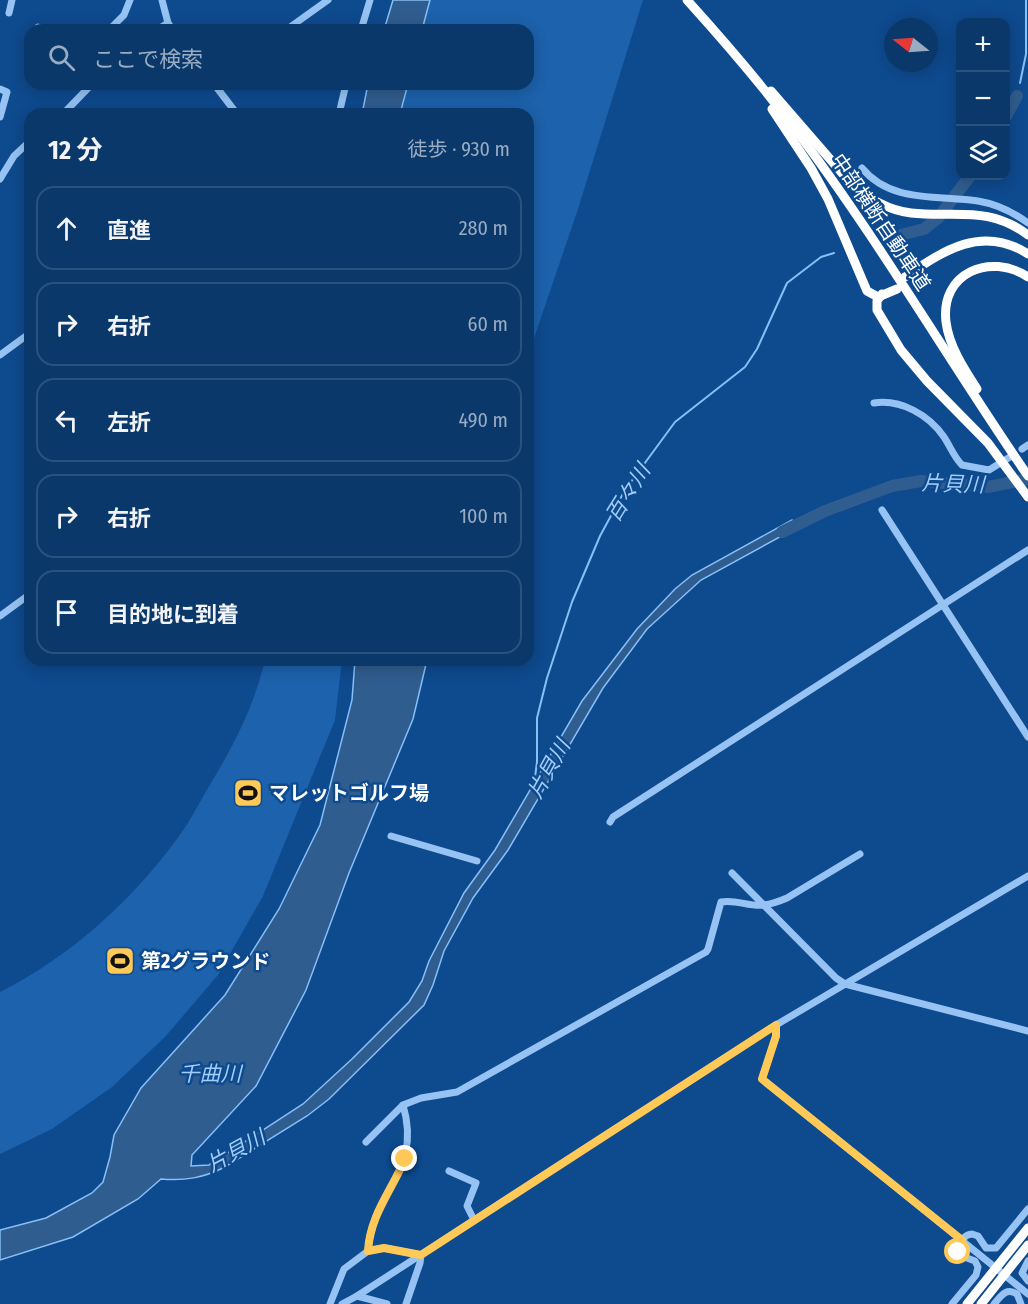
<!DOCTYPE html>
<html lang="ja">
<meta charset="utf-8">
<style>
body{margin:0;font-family:"Fira Sans Condensed","Noto Sans JP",sans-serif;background:#184372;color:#f1f3f6}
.controls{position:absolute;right:18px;top:18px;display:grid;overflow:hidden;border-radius:12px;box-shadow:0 3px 15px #0003}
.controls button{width:54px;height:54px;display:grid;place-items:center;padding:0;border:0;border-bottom:2px solid #2a527e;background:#0a386a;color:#f1f3f6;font:30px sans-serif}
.compass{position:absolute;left:884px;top:18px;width:54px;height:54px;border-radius:50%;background:#0a386a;box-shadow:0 3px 15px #0003;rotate:287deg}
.stop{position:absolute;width:18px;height:18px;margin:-14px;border:4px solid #ffc958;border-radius:50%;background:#fff}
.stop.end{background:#ffc958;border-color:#fff;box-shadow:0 2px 6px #0008}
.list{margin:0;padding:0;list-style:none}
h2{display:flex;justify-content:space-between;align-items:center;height:78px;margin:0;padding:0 24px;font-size:26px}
h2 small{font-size:20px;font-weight:400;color:#99acc1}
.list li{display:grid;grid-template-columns:39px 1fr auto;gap:18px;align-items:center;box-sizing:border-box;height:84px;margin:0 12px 12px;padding:0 12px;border:2px solid #2a527e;border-radius:18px}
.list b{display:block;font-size:22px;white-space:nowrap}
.list em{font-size:20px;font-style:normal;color:#99acc1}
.icon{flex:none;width:33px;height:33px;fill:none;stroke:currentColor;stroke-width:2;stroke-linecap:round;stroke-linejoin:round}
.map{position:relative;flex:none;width:1028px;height:1304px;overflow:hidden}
.search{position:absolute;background:#0a386a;box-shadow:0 3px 15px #0003;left:24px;top:24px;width:510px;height:66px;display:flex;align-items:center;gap:15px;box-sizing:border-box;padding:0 21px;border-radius:18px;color:#99acc1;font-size:22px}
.panel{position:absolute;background:#0a386a;box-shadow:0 3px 15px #0003;left:24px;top:108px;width:510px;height:558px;border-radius:18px}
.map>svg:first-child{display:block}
.green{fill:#1c62ac}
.water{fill:#305d8f;stroke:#87bff8;stroke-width:1.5}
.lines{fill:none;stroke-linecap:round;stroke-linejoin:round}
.stream{stroke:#87bff8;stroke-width:2}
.river{stroke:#305d8f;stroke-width:12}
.minor{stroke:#96c3f4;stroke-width:7}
.highway{stroke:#fff;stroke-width:9}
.route{stroke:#ffc958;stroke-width:8}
.labels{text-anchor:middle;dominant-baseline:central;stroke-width:5;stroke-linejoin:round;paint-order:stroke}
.street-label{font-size:20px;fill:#fff;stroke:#0e4a8e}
.poi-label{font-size:20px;font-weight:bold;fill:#fff;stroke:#0e4a8e;text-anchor:start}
.water-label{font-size:21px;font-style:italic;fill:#a1cdfb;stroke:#0e4a8e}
</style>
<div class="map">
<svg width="1028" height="1304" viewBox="0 0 1028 1304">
<rect width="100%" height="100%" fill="#0e4a8e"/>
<g class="green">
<polygon points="430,0 643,0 578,209 528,356 528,114 400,114 408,84 528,84 528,30 422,30"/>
<path d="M 265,660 L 342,660 L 335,720 L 263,896 L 218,975 L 165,1037 L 112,1087 L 52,1129 L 0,1154 L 0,992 C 71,956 130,902 177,839 C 189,823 198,805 208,788 C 234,745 253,709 265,660 Z"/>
</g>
<g class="water">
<polygon points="393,0 430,0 422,30 384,30"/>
<polygon points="368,84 408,84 400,114 362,114"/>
<path d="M 792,520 L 798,527 L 701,580 L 647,629 L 603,688 L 508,850 L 473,898 L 444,951 L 433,985 L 424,1005 L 329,1099 L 307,1116 L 225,1167 C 203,1178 185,1181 161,1179 L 138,1199 L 73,1237 L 0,1260 L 0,1230 L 46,1218 L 92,1193 L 103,1182 L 110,1157 L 114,1135 L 141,1088 L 225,995 L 279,909 L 320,825 L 352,700 L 355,660 L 427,660 L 413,719 L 349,873 L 306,990 L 256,1086 L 192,1155 L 191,1166 L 209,1165 L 303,1104 L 352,1059 L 409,1002 L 422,981 L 429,961 L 464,893 L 495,850 L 582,701 L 637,629 L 675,589 L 692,575 Z"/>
</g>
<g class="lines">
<g class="stream">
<polyline points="1020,83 1026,54 1026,0"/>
<polyline points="534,785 537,762 537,718 547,678 572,602 600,536 625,490 675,422 745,367 757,349 787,283 821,257 834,253"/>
</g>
<g class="river">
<polyline points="1006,116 1017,96"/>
<polyline points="893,237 924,229 938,218 970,176"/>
<polyline points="782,532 825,511 892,486 921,481 988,487 1028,479"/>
</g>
<g class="minor">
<polyline points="162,0 168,23 173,30"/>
<polyline points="9,13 12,0"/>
<polyline points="38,27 48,30"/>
<polyline points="109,30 124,15 130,0"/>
<polyline points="157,30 168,23"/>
<polyline points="286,30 328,0"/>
<polyline points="361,30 370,0"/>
<polyline points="214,84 237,114"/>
<polyline points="0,89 7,92 0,117"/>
<polyline points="63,114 92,84"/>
<polyline points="339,114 346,84"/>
<path d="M 862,168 C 890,203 938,195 978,201 C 996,204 1013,212 1028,223"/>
<polyline points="0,179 14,156 30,141"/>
<polyline points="0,355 30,333"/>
<path d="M 874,403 C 901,399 929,415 944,437 C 950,446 954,457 962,465 L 989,470 L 1010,457"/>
<polyline points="1022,449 1028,445"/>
<polyline points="882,510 1028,737"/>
<polyline points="0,616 30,594"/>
<polyline points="610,822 613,817 1028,550"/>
<polyline points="391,836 477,861"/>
<polyline points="732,873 836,978 845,984 1028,1031"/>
<polyline points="776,1025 776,1037 762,1079 1028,1294"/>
<path d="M 366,1142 L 403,1105 L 421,1098 L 457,1092 L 706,952 L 708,949 L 721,902 C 736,899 749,907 764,905 C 772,904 780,901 787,898 L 860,854"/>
<polyline points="449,1171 476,1183 467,1206 474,1220"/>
<path d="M 368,1251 C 372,1190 423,1172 403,1105"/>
<polyline points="1028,1261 1022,1273 1028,1281"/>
<polyline points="357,1296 387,1304"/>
<polyline points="330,1304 344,1269 368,1251 384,1248 421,1255 420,1263 406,1304"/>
<polyline points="342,1304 357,1296 776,1025 1028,876"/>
<path d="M 952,1304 L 976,1275 L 978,1267 L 975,1261 L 959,1255 L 957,1249 C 959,1242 965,1234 972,1234 L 978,1236 L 986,1248 L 996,1248 L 1028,1209"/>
<path d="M 994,1304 C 1001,1296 1006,1287 1017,1294 L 1021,1304"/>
</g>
<g class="highway">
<path d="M 687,0 C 725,42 761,84 795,129 C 879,240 949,361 1028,476"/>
<path d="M 771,91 L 849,181 C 866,197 886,210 911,213 C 955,218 988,205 1028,235"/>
<polyline points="772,109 811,168 828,199 867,291 878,297 897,289"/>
<path d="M 905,277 C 943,251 982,224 1028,254"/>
<polyline points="882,294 877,301 877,310 901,350 927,381 988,443 1028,497"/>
<path d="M 977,389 C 964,369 949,346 946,322 C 940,273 990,252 1028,277"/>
<polyline points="967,1304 1028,1228"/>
<polyline points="981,1304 1028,1245"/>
</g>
</g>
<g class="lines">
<path class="route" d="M 405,1159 C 392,1190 370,1215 368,1251 L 384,1248 L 421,1255 L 776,1025 L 776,1036 L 762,1079 L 962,1240 L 958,1245 L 958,1252"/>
</g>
<defs>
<g id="stadium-square" transform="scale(1.5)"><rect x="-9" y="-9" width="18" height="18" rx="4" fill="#ffc958" stroke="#0e4a8e"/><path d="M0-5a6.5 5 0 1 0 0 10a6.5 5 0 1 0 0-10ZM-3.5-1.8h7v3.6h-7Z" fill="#111"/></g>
</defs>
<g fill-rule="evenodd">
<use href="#stadium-square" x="248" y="793"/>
<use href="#stadium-square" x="120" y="961"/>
</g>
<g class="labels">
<g class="street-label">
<text transform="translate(881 222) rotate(56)">中部横断自動車道</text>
</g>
<g class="poi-label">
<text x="269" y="793">マレットゴルフ場</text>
<text x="141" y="961">第2グラウンド</text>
</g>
<g class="water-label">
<text transform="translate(953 484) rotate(2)">片貝川</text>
<text transform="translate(628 493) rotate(-58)">百々川</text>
<text transform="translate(549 769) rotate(-61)">片貝川</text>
<text x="210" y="1074">千曲川</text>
<text transform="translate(236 1151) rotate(-29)">片貝川</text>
</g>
</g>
</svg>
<div class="controls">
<button>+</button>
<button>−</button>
<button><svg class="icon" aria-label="layers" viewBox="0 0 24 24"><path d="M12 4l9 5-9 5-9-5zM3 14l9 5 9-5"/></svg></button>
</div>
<svg class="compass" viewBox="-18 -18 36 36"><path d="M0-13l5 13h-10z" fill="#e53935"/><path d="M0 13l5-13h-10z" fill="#99acc1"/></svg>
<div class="stop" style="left:958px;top:1252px"></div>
<div class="stop end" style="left:405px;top:1159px"></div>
<div class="search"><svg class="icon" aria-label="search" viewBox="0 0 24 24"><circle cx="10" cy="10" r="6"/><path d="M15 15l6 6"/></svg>ここで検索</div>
<section class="panel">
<h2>12 分<small>徒歩 · 930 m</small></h2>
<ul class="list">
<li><svg class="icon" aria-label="ahead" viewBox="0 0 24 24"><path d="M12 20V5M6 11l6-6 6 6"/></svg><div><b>直進</b></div><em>280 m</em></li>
<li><svg class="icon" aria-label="right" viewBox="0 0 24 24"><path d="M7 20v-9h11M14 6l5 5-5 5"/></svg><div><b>右折</b></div><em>60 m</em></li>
<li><svg class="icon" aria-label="left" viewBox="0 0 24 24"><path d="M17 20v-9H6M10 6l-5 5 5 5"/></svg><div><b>左折</b></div><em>490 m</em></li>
<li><svg class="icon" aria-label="right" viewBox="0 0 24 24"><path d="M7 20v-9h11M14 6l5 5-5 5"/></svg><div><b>右折</b></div><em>100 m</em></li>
<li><svg class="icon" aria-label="arrive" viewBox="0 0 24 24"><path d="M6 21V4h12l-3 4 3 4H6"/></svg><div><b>目的地に到着</b></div></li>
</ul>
</section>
</div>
